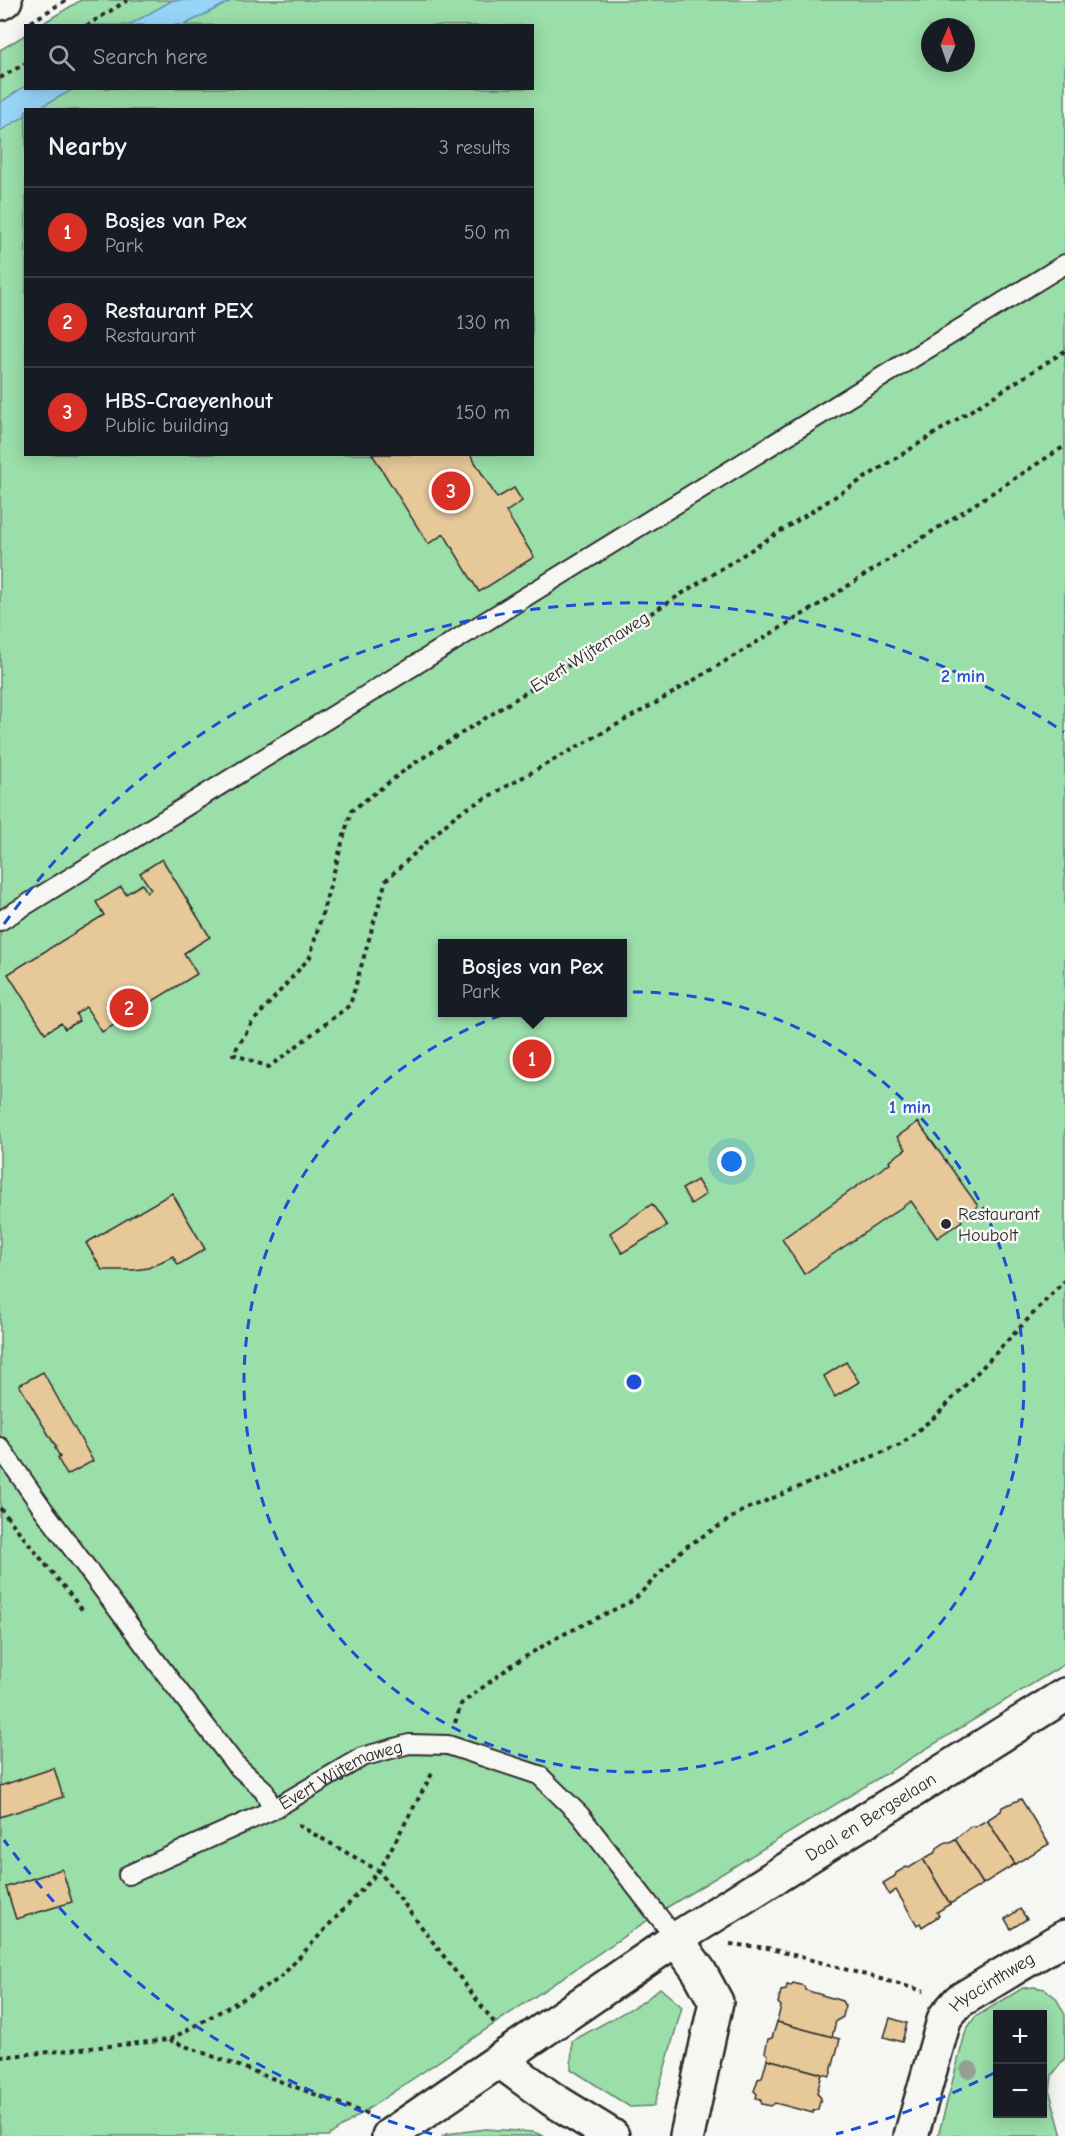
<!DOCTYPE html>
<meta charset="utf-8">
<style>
body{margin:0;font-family:"Comic Neue",sans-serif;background:#20242c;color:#f1f3f6}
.controls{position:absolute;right:18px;bottom:18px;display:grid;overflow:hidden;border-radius:0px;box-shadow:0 3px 15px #0003}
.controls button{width:54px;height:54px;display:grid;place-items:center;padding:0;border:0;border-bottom:2px solid #363941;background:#171b24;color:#f1f3f6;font:30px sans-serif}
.compass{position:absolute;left:921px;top:18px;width:54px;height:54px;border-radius:50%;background:#171b24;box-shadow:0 3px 15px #0003;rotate:2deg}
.you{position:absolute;left:732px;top:1162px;width:21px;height:21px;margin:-15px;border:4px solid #fff;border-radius:50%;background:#1a73e8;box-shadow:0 0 0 9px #1a73e833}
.badge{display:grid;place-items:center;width:39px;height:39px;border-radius:50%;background:#d93025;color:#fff;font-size:20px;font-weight:700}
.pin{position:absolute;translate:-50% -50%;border:3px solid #fff;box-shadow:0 2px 6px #0006}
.popup{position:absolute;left:438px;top:939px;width:189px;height:78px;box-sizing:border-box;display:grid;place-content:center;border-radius:0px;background:#171b24;filter:drop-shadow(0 2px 4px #0005);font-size:20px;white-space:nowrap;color:#9ea1a6}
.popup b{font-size:22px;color:#f1f3f6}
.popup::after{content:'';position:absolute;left:50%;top:100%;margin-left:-12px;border:12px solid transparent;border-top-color:#171b24}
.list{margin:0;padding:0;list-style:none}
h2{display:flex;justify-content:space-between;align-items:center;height:78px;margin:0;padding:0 24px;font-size:26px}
h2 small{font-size:20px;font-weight:400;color:#9ea1a6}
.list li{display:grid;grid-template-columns:39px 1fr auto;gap:18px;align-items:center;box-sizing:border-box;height:90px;padding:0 24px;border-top:2px solid #363941}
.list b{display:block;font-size:22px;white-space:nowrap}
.list p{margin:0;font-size:20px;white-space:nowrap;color:#9ea1a6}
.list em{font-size:20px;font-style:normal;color:#9ea1a6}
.icon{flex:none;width:33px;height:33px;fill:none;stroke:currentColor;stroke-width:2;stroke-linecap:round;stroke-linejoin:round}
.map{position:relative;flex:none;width:1065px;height:2136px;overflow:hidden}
.search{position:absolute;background:#171b24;box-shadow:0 3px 15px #0003;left:24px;top:24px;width:510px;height:66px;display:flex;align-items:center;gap:15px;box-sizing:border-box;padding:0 21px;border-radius:0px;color:#9ea1a6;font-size:22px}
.panel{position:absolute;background:#171b24;box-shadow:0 3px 15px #0003;left:24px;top:108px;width:510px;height:348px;border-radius:0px}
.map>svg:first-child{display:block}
.green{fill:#9adea9;stroke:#62846a;stroke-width:1.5;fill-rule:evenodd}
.water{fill:#96d5f8;stroke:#6b91a6;stroke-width:1.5}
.building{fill:#e6c899;stroke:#2b2b2b;stroke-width:1.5}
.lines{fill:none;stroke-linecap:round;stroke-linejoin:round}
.lane-casing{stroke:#2b2b2b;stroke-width:22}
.street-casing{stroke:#2b2b2b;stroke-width:38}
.secondary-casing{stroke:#2b2b2b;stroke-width:38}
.path{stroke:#2b2b2b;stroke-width:4;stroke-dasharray:4.5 4.5;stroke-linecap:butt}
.lane{stroke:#f6f6f2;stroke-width:18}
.street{stroke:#f6f6f2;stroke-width:33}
.secondary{stroke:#f6f6f2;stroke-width:33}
.tree{fill:#969f96}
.ring{fill:none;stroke:#1d4ed8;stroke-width:3;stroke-dasharray:10 8}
.poi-dot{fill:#2b2b2b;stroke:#f6f6f2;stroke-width:2}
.labels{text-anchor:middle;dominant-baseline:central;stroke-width:5;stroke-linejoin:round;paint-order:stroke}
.street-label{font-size:18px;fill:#2b2b2b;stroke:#f6f6f2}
.poi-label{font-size:18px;fill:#2b2b2b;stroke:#f6f6f2;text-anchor:start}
.centre{fill:#1d4ed8;stroke:#f6f6f2;stroke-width:3}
.ring-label{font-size:18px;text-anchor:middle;font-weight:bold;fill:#1d4ed8;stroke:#f6f6f2;stroke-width:5;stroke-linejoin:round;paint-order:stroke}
</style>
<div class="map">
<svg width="1065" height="2136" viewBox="0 0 1065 2136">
<rect width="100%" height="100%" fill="#f6f6f2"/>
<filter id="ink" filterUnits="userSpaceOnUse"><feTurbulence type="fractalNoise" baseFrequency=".0167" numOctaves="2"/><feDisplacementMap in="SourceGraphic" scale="12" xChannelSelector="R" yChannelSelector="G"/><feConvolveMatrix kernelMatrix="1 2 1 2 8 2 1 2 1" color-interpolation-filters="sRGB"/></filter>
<g filter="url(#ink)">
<g class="green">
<path d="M 81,0 L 1065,0 L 1065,1664 L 666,1908 L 328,2136 L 0,2136 L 0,50 L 25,35 L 26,88 L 532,88 L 532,26 L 40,25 ZM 930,27 L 966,27 L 966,63 L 930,63 ZM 26,110 L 532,110 L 532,454 L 26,454 ZM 442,944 L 622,944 L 622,1012 L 442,1012 Z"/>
<path d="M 1034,1987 L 1045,1989 L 1056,1998 L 1065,2015 L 1065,2058 L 1052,2075 L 1050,2093 L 1062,2136 L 938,2136 L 966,2030 L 975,2017 L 1023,1988 ZM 998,2014 L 1042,2014 L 1042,2114 L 998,2114 Z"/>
<polygon points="660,1988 682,2007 654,2106 630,2107 571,2069 572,2041 643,2002"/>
<polygon points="486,2129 533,2132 544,2136 443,2136 446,2134"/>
</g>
<g class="water">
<polygon points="173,0 233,0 184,25 129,25"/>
<polygon points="25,86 26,88 74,89 37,109 26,110 25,116 0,131 0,103"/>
</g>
<g class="building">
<polygon points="372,454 470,454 497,498 514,488 522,501 506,512 534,557 479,592 444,534 428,544"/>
<polygon points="162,859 210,937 184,953 197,974 141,1008 143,1013 129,1021 127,1017 102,1032 86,1007 76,1014 79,1021 65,1029 61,1023 45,1033 8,974 104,915 96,902 121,887 126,894 142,884 147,892 151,889 140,873"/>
<polygon points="918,1122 978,1206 960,1218 962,1221 937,1238 911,1201 804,1274 782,1239 890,1163 889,1161 906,1149 897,1137"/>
<polygon points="697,1180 706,1194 691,1204 682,1189"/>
<polygon points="172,1193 205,1249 178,1265 173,1256 148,1268 134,1270 102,1270 86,1243"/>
<polygon points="652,1204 667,1226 622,1253 610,1233"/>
<polygon points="846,1362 859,1382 835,1397 824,1376"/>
<polygon points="43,1372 93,1461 67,1475 58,1459 60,1457 55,1448 56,1447 19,1385"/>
<polygon points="54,1768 63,1797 0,1817 0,1786"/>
<polygon points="1021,1799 1049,1844 1015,1864 987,1820 1001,1811 1002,1807"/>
<polygon points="987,1820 1015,1864 983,1884 955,1839 971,1826 975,1827"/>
<polygon points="955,1839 983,1884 950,1904 923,1859 936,1852 937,1848 946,1842 950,1842"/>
<polygon points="923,1859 950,1904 937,1912 939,1916 922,1927 920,1923 917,1925 896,1890 889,1895 883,1883 895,1876 896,1873 906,1867 909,1868"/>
<polygon points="62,1869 72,1902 16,1919 6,1887"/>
<polygon points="1020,1909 1027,1919 1011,1929 1005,1919"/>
<polygon points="793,1983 804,1986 805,1990 842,2001 845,2006 843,2017 836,2021 832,2037 777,2022 781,2006 778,2003 781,1991 786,1990 787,1985 791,1986"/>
<polygon points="890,2018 907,2023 902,2042 884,2037"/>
<polygon points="777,2022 840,2039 830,2076 767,2059 768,2055 765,2052 768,2039 772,2038"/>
<polygon points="767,2059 822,2074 817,2093 821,2098 818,2109 813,2111 813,2113 775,2103 771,2106 762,2104 760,2099 756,2098 757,2094 754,2091 758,2079 762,2078"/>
</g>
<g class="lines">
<g class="lane-casing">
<g id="lane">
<polyline points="0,921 1065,264"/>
<polyline points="0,1447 43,1509 171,1681 235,1764 264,1790 272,1810"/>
<path id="s1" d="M 128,1875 L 272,1810 L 362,1757 L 409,1744 L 448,1745 L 539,1775 L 580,1815 L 676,1939"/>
</g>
</g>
<g class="street-casing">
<g id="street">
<polyline points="676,1939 699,1971 716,2002 687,2136"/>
<polyline points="500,2061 552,2099 612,2136"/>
<path id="s2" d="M 389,2136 L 676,1939 L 1065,1695"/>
<path id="s3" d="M 911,2136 L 945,2017 L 959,2001 L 1065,1937"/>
</g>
</g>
<g class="secondary-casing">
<polyline id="secondary" points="0,3 5,0"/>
</g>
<g class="path">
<polyline points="31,22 66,0"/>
<polyline points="86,26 128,0"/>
<polyline points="0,78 26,63"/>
<polyline points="1065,351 413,764 351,811 310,957 252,1023 233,1054 269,1067 350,1005 386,880 457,814 661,700 815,607 1065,446"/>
<polyline points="0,1508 84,1612"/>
<polyline points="455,1723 461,1704 512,1665 556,1638 634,1600 684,1548 744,1510 900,1445 937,1415 1065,1280"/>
<polyline points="298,1825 379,1871 496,2025"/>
<polyline points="730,1944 768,1948 924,1991"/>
<polyline points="169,2040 368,2114"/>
<polyline points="0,2057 169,2040 279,1979 379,1871 434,1770"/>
</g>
<use href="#lane" class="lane"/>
<use href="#street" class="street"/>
<use href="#secondary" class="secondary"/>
</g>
<circle class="tree" cx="969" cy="2070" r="9"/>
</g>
<g class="ring">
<circle cx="634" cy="1382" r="390"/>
<path d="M994 2073A779 779 0 0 1 836 2134M432 2134A779 779 0 0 1 4 1840M4 924A779 779 0 0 1 1064 732"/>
</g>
<circle class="poi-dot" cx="946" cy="1224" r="6"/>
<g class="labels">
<g class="street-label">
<text transform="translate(590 652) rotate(-32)">Evert Wijtemaweg</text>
<text stroke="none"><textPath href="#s1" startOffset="236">Evert Wijtemaweg</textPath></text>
<text stroke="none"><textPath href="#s2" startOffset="578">Daal en Bergselaan</textPath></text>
<text stroke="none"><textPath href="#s3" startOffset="183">Hyacinthweg</textPath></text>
</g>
<g class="poi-label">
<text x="958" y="1214">Restaurant<tspan x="958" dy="21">Houbolt</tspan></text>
</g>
</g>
<circle cx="634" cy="1382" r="9" class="centre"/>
<g class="ring-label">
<text x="963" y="682">2 min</text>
<text x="910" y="1113">1 min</text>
</g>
</svg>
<div class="controls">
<button>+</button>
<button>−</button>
</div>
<svg class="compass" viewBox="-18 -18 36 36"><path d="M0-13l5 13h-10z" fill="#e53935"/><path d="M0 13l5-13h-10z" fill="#9ea1a6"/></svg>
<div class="you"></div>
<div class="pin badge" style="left:532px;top:1059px">1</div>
<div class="popup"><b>Bosjes van Pex</b>Park</div>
<div class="pin badge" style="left:129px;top:1008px">2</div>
<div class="pin badge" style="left:451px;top:491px">3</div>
<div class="search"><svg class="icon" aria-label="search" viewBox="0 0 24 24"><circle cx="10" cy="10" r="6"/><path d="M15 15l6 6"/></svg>Search here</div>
<section class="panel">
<h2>Nearby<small>3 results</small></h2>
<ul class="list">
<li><span class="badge">1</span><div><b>Bosjes van Pex</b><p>Park</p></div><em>50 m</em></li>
<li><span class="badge">2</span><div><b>Restaurant PEX</b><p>Restaurant</p></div><em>130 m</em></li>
<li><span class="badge">3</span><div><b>HBS-Craeyenhout</b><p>Public building</p></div><em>150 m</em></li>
</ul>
</section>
</div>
